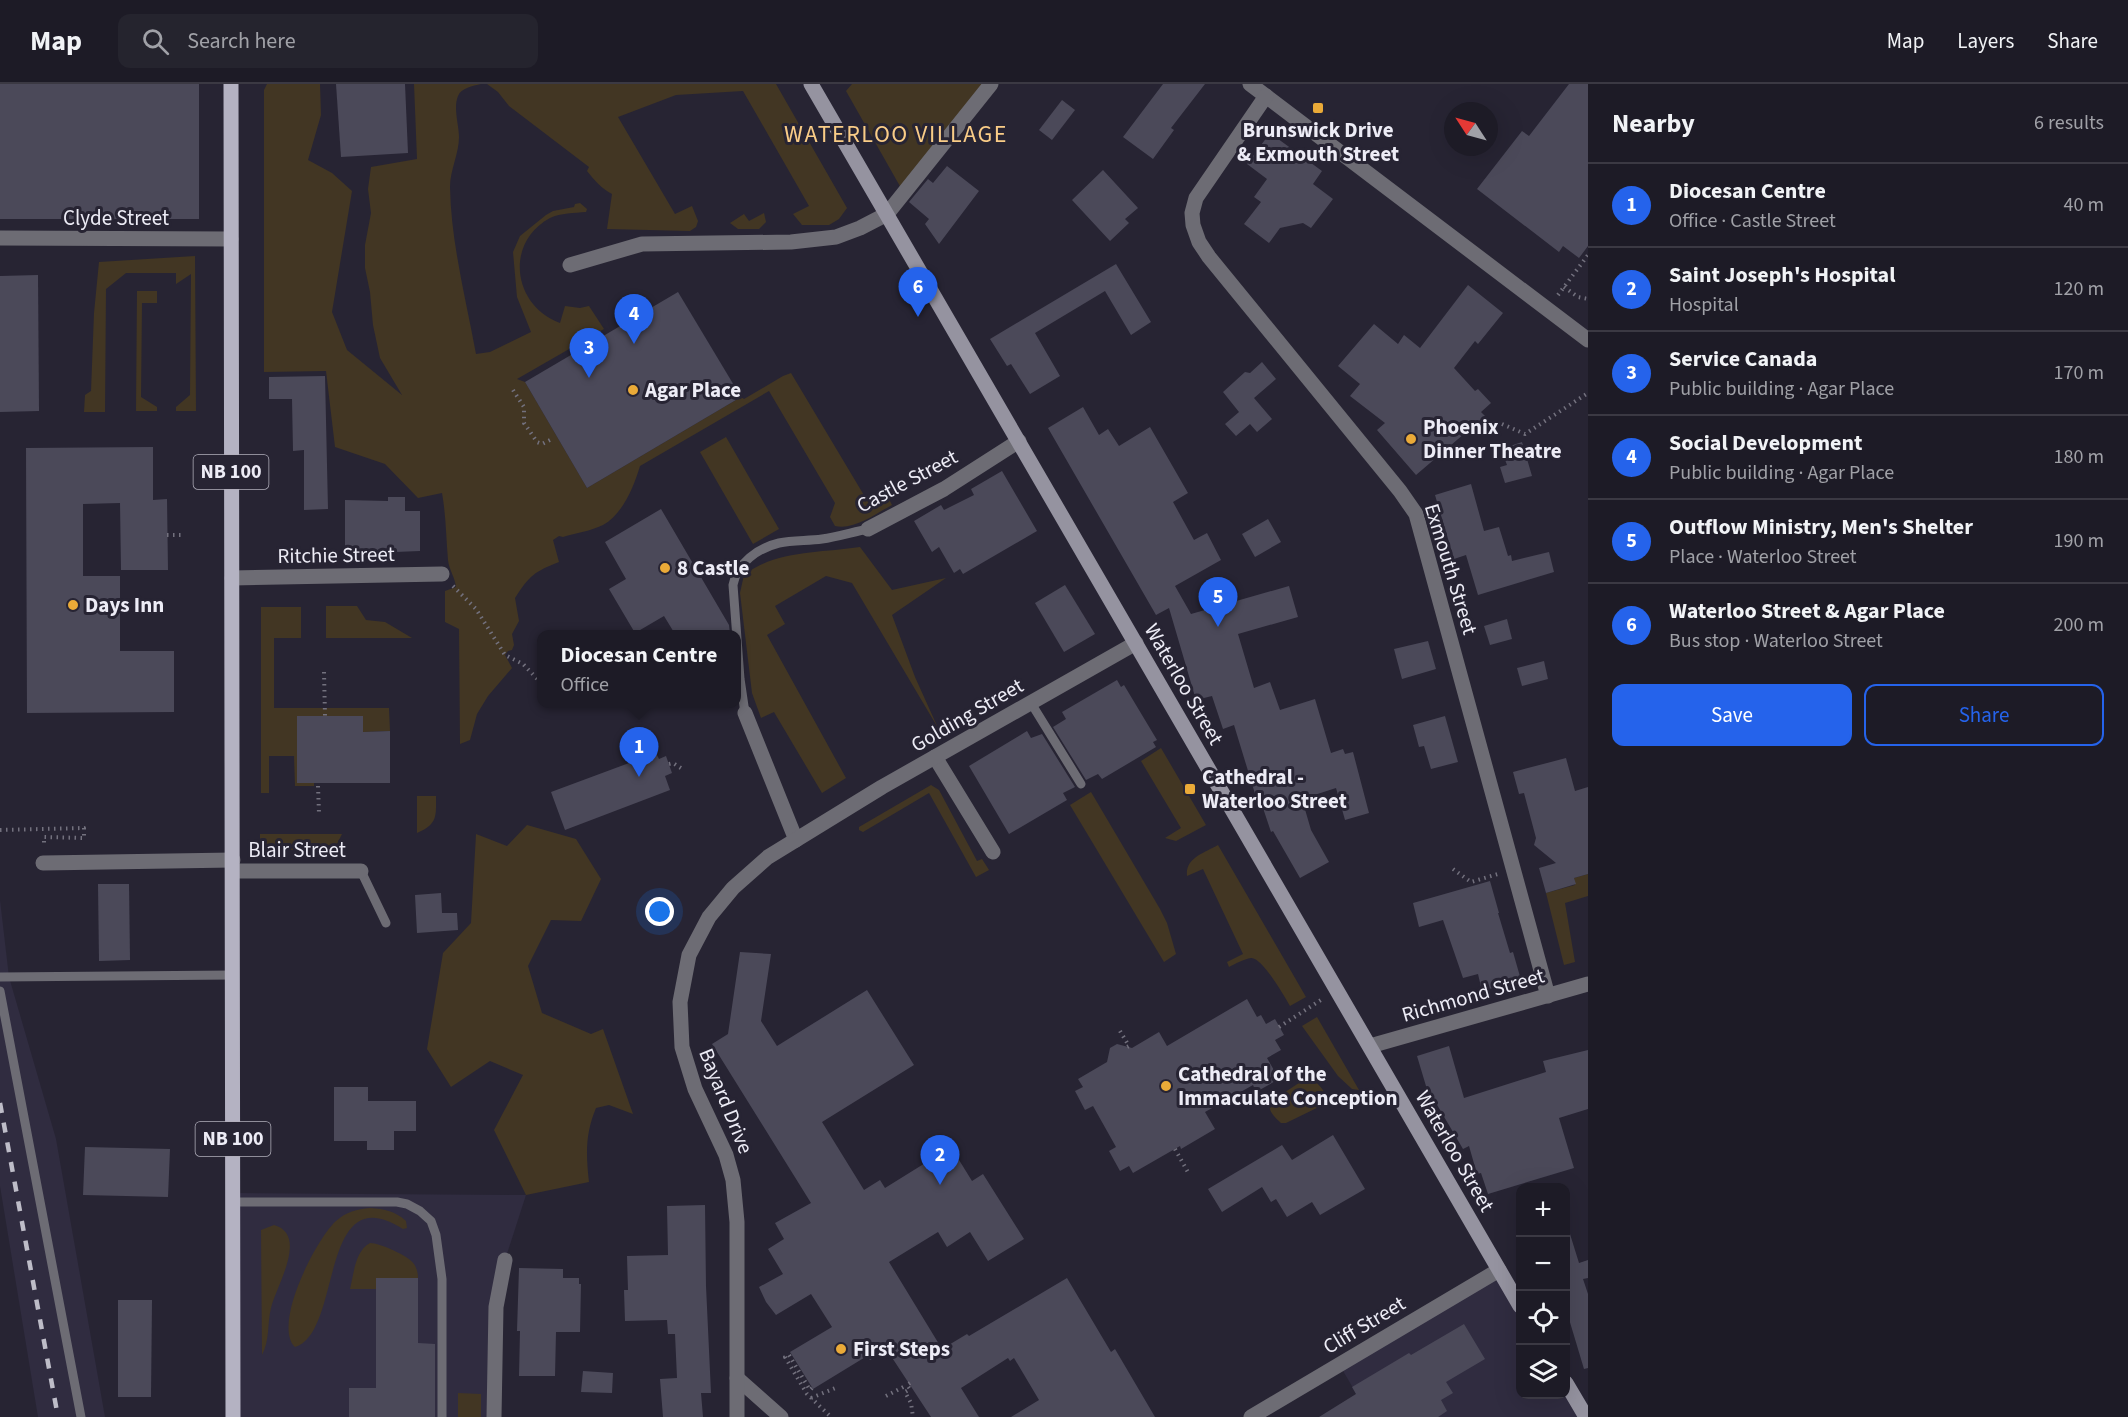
<!DOCTYPE html>
<meta charset="utf-8">
<style>
body{margin:0;font-family:"Source Sans 3",sans-serif;background:#25242e;color:#f1f3f6}
.controls{position:absolute;right:18px;bottom:18px;display:grid;overflow:hidden;border-radius:12px;box-shadow:0 6px 24px #0002}
.controls button{width:54px;height:54px;display:grid;place-items:center;padding:0;border:0;border-bottom:2px solid #3b3943;background:#1d1b26;color:#f1f3f6;font:30px sans-serif}
.compass{position:absolute;left:1444px;top:18px;width:54px;height:54px;border-radius:50%;background:#1d1b26;box-shadow:0 6px 24px #0002;rotate:306deg}
.you{position:absolute;left:660px;top:828px;width:21px;height:21px;margin:-15px;border:4px solid #fff;border-radius:50%;background:#1a73e8;box-shadow:0 0 0 9px #1a73e833}
.badge{display:grid;place-items:center;width:39px;height:39px;border-radius:50%;background:#2563eb;color:#fff;font-size:20px;font-weight:700}
.pin{position:absolute;translate:-50% -50px;filter:drop-shadow(0 2px 3px #0008)}
.pin::after{content:'';position:absolute;top:32px;width:21px;height:18px;background:inherit;clip-path:polygon(0 0,100% 0,50% 100%)}
.popup{position:absolute;left:537px;top:546px;width:204px;height:78px;box-sizing:border-box;display:grid;place-content:center;border-radius:12px;background:#1d1b26;filter:drop-shadow(0 2px 4px #0005);font-size:20px;white-space:nowrap;color:#a0a1a7}
.popup b{font-size:22px;color:#f1f3f6}
.popup::after{content:'';position:absolute;left:50%;top:100%;margin-left:-12px;border:12px solid transparent;border-top-color:#1d1b26}
.list{margin:0;padding:0;list-style:none}
h2{display:flex;justify-content:space-between;align-items:center;height:78px;margin:0;padding:0 24px;font-size:26px}
h2 small{font-size:20px;font-weight:400;color:#a0a1a7}
.list li{display:grid;grid-template-columns:39px 1fr auto;gap:18px;align-items:center;box-sizing:border-box;height:84px;padding:0 24px;border-top:2px solid #3b3943}
.list b{display:block;font-size:22px;white-space:nowrap}
.list p{margin:0;font-size:20px;white-space:nowrap;color:#a0a1a7}
.list em{font-size:20px;font-style:normal;color:#a0a1a7}
.actions{display:flex;gap:12px;padding:18px 24px}
.actions a{flex:1;padding:14px 0;border:2px solid #2563eb;border-radius:12px;text-align:center;font-size:21px;color:#2563eb}
.actions .main{background:#2563eb;color:#fff}
.icon{flex:none;width:33px;height:33px;fill:none;stroke:currentColor;stroke-width:2;stroke-linecap:round;stroke-linejoin:round}
.map{position:relative;flex:none;width:1588px;height:1333px;overflow:hidden}
header{display:flex;align-items:center;gap:36px;box-sizing:border-box;height:84px;padding:0 30px;background:#1d1b26;border-bottom:2px solid #3b3943}
header strong{font-size:28px}
nav{display:flex;gap:33px;margin-inline-start:auto;font-size:21px}
.search{width:420px;height:54px;background:#25242e;display:flex;align-items:center;gap:15px;box-sizing:border-box;padding:0 21px;border-radius:12px;color:#a0a1a7;font-size:22px}
main{display:flex}
aside{flex:1;background:#1d1b26}
.map>svg:first-child{display:block}
.built{fill:#302c40}
.green{fill:#423623}
.building{fill:#4b4959}
.lines{fill:none;stroke-linecap:round;stroke-linejoin:round}
.path{stroke:#73717e;stroke-width:4;stroke-dasharray:1.5 4.5;stroke-linecap:butt}
.lane{stroke:#6d6c74;stroke-width:9}
.street{stroke:#6d6c74;stroke-width:15}
.secondary{stroke:#9593a0;stroke-width:15}
.primary{stroke:#b4b2c2;stroke-width:15}
.rail{stroke:#bebdc8;stroke-width:4.5;stroke-dasharray:10 10;stroke-linecap:butt}
.poi-dot{fill:#eaaa38;stroke:#272433;stroke-width:2}
.labels{text-anchor:middle;dominant-baseline:central;stroke-width:6;stroke-linejoin:round;paint-order:stroke}
.shield{fill:#272433;stroke:#b2b0bc;stroke-width:1.5}
.shield-label{font-size:20px;font-weight:bold;fill:#edecf6}
.poi-label{font-size:21px;font-weight:bold;fill:#edecf6;stroke:#272433;text-anchor:start}
.street-label{font-size:21px;fill:#edecf6;stroke:#272433}
.quarter-label{font-size:24px;letter-spacing:1.5px;fill:#f9cc87;stroke:#272433}
</style>
<header>
<strong>Map</strong>
<div class="search"><svg class="icon" aria-label="search" viewBox="0 0 24 24"><circle cx="10" cy="10" r="6"/><path d="M15 15l6 6"/></svg>Search here</div>
<nav><a>Map</a><a>Layers</a><a>Share</a></nav>
</header>
<main>
<div class="map">
<svg width="1588" height="1333" viewBox="0 0 1588 1333">
<rect width="100%" height="100%" fill="#272433"/>
<g class="built">
<polygon points="0,816 9,893 56,1055 105,1333 38,1333 0,1102"/>
<polygon points="234,1109 526,1111 505,1176 494,1333 233,1333"/>
<polygon points="1499,1186 1520,1222 1520,1310 1566,1310 1586,1333 1370,1333 1339,1280"/>
</g>
<g class="green">
<path d="M 267,0 L 320,0 L 321,31 L 308,76 L 332,89 L 352,107 L 332,228 L 347,266 L 402,311 L 380,274 L 373,241 L 370,208 L 365,184 L 365,161 L 371,129 L 368,105 L 371,83 L 417,75 L 414,0 L 481,0 C 473,2 461,4 458,12 C 453,24 459,41 459,53 C 459,70 450,86 450,103 C 451,159 466,215 476,270 L 490,268 L 531,248 L 517,213 L 513,168 L 520,152 L 546,131 L 553,127 L 574,123 L 575,120 L 580,119 L 587,125 L 586,128 C 574,129 561,129 550,134 C 504,159 513,222 560,239 L 565,222 L 580,224 L 589,222 L 604,245 L 517,295 L 525,298 L 587,404 L 741,313 L 744,315 L 783,292 L 791,289 L 871,423 L 889,415 L 892,421 C 875,430 855,446 835,442 L 830,433 L 835,419 L 769,307 L 640,382 C 634,402 623,430 603,441 C 591,447 576,449 563,453 L 559,452 L 553,456 L 559,478 C 534,488 530,491 515,514 L 519,537 L 512,550 L 514,561 L 512,566 L 508,567 L 505,571 L 512,584 L 488,612 L 477,630 L 470,656 L 460,660 L 459,545 L 445,538 L 445,507 L 456,503 C 455,493 449,486 448,476 C 446,453 446,431 442,409 L 418,414 L 385,380 L 335,363 L 326,287 L 264,288 L 264,6 Z"/>
<path d="M 487,0 L 776,0 L 847,124 L 839,135 L 829,141 L 802,141 L 793,130 L 809,122 L 743,7 L 676,11 L 618,33 L 675,130 L 692,122 L 698,137 L 696,143 L 690,147 L 607,145 L 612,110 C 601,104 595,97 587,87 L 589,83 L 509,22 L 498,8 Z"/>
<polygon points="852,0 982,0 901,104 846,7"/>
<polygon points="764,129 766,138 759,145 738,145 730,139 744,130 749,137"/>
<polygon points="195,172 196,327 176,327 176,323 190,311 191,190 176,200 176,189 126,189 106,205 105,328 84,328 85,311 91,307 94,229 99,178"/>
<polygon points="137,207 157,207 157,219 142,219 141,313 157,323 157,327 136,327"/>
<polygon points="726,353 779,445 753,460 700,368"/>
<path d="M 860,463 L 892,506 L 946,494 L 892,531 L 915,593 L 938,644 L 852,499 L 826,492 L 775,522 L 785,540 L 767,551 L 846,694 L 822,709 L 774,628 L 761,634 L 752,609 L 740,509 L 744,491 C 776,466 821,469 860,463 Z"/>
<polygon points="326,522 357,522 366,536 385,538 412,554 326,554"/>
<polygon points="261,523 301,523 301,554 274,554 274,624 389,624 390,647 363,648 363,632 297,632 297,699 314,699 314,702 295,702 294,672 269,672 269,709 261,709"/>
<polygon points="1161,664 1206,741 1176,757 1165,754 1181,744 1141,677"/>
<polygon points="931,701 939,706 977,777 982,775 989,786 976,793 929,709 863,748 859,746 859,743"/>
<polygon points="1091,708 1160,825 1167,839 1176,870 1164,878 1070,721"/>
<path d="M 417,712 L 436,712 C 436,732 438,740 417,749 Z"/>
<path d="M 527,741 L 576,755 L 601,795 L 581,837 L 551,836 L 528,882 L 542,929 L 591,950 L 603,945 L 633,1030 L 609,1021 L 596,1024 C 585,1050 586,1071 589,1098 L 526,1111 L 494,1046 L 523,991 L 490,977 L 451,1003 L 427,965 L 443,869 L 471,839 L 476,750 L 507,762 Z"/>
<polygon points="260,750 342,750 334,766 260,766"/>
<path d="M 1218,761 L 1306,913 L 1290,922 C 1284,912 1262,873 1251,874 C 1244,875 1235,880 1229,883 L 1227,878 L 1243,870 L 1203,785 L 1187,792 C 1185,774 1204,769 1218,761 Z"/>
<polygon points="1588,790 1588,812 1565,819 1575,878 1564,881 1546,809 1575,801 1574,794"/>
<polygon points="1317,933 1359,1006 1352,1005 1338,992 1302,942"/>
<path d="M 1305,995 C 1316,994 1321,1004 1327,1011 L 1327,1019 L 1286,1039 L 1281,1039 C 1275,1034 1267,1026 1270,1018 Z"/>
<path d="M 370,1124 C 385,1125 395,1127 406,1137 L 407,1144 L 403,1145 C 318,1091 343,1249 295,1263 C 272,1241 316,1155 336,1137 C 346,1128 357,1125 370,1124 Z"/>
<path d="M 274,1141 C 309,1151 276,1202 271,1224 C 267,1240 270,1256 262,1271 L 261,1146 Z"/>
<path d="M 370,1159 C 380,1159 409,1172 414,1180 C 417,1185 418,1189 418,1194 L 377,1194 L 376,1205 L 350,1205 C 354,1189 355,1167 370,1159 Z"/>
<polygon points="458,1309 481,1310 481,1333 458,1333"/>
</g>
<g class="building">
<rect x="0" y="0" width="199" height="135"/>
<polygon points="336,0 405,0 408,69 341,73"/>
<polygon points="1163,0 1205,0 1171,44 1174,46 1153,75 1123,53"/>
<polygon points="1569,0 1588,0 1588,162 1579,174 1563,162 1559,168 1477,105 1522,47 1529,52"/>
<polygon points="1062,16 1075,26 1052,56 1039,46"/>
<polygon points="1270,49 1322,87 1313,100 1333,115 1311,144 1303,139 1280,144 1269,159 1244,140 1261,118 1254,113 1267,95 1247,80"/>
<polygon points="947,82 979,107 939,160 925,140 929,135 909,118 928,95 933,99"/>
<polygon points="1103,86 1138,124 1125,135 1129,139 1110,157 1072,116"/>
<polygon points="1116,180 1151,238 1131,251 1105,207 1035,249 1060,292 1030,310 1011,280 1007,282 990,255"/>
<polygon points="38,191 39,327 0,328 0,192"/>
<polygon points="1468,201 1503,229 1478,260 1475,257 1454,284 1475,307 1478,305 1491,319 1481,328 1485,332 1416,391 1377,346 1385,339 1350,312 1360,300 1338,282 1374,240 1398,260 1404,251 1420,264"/>
<polygon points="678,208 741,313 587,404 525,298"/>
<polygon points="1262,278 1276,295 1254,314 1272,335 1257,348 1250,340 1236,352 1225,340 1239,328 1223,308 1245,288 1250,289"/>
<polygon points="325,292 328,425 304,426 304,366 293,367 292,315 269,315 269,293"/>
<polygon points="1083,323 1099,351 1108,345 1119,362 1150,343 1188,409 1173,418 1194,456 1207,449 1221,476 1175,502 1191,530 1289,502 1298,533 1238,550 1254,604 1270,598 1280,626 1315,615 1331,669 1343,665 1345,670 1353,668 1369,729 1345,736 1336,704 1302,715 1311,746 1329,778 1300,794 1273,747 1271,748 1259,712 1256,713 1234,641 1223,645 1212,612 1196,616 1169,524 1156,531 1048,344"/>
<polygon points="1522,358 1532,392 1505,399 1500,383 1507,381 1501,365"/>
<polygon points="153,363 153,416 167,415 168,486 121,486 120,419 83,420 83,492 120,492 120,567 174,567 174,628 27,629 26,364"/>
<polygon points="1002,387 1037,447 963,490 960,485 954,489 939,463 932,468 914,437 941,421 944,426 974,411 971,405"/>
<polygon points="1471,400 1484,447 1499,443 1508,472 1511,471 1512,477 1549,468 1554,488 1478,511 1466,471 1454,475 1435,411"/>
<polygon points="388,413 405,413 405,427 420,427 420,467 345,470 345,416 388,417"/>
<polygon points="661,425 729,541 730,550 675,550 664,532 635,549 609,505 626,495 605,458"/>
<polygon points="1268,435 1281,458 1255,473 1242,450"/>
<polygon points="1065,501 1095,550 1064,568 1035,519"/>
<polygon points="1507,535 1512,555 1490,561 1484,542"/>
<polygon points="1428,557 1436,585 1402,595 1394,565"/>
<polygon points="1544,577 1548,595 1522,602 1517,584"/>
<polygon points="1117,596 1121,603 1124,601 1157,656 1153,658 1156,663 1102,695 1098,690 1086,696 1053,643 1066,635 1062,628"/>
<polygon points="297,632 363,632 363,648 390,647 390,699 297,699"/>
<polygon points="1445,632 1458,678 1431,685 1424,662 1419,663 1413,641"/>
<polygon points="1027,647 1031,654 1042,650 1075,703 1063,709 1067,716 1009,750 969,682"/>
<polygon points="656,669 659,675 666,672 672,689 665,692 670,706 565,746 551,708"/>
<polygon points="1566,674 1575,707 1588,703 1588,790 1574,794 1576,800 1546,809 1539,784 1556,779 1534,761 1536,754 1524,709 1519,710 1513,688"/>
<polygon points="1490,797 1499,829 1498,829 1510,869 1513,868 1521,896 1482,907 1478,890 1463,894 1443,836 1419,843 1413,819"/>
<polygon points="98,800 129,800 130,876 99,877"/>
<polygon points="441,809 442,829 457,829 458,846 417,849 415,811"/>
<polygon points="740,868 771,870 761,937 777,962 867,906 914,981 822,1038 864,1106 880,1096 885,1104 951,1063 972,1097 983,1090 1024,1155 988,1177 970,1148 947,1163 938,1148 889,1178 942,1265 967,1250 969,1252 1067,1194 1111,1268 1115,1265 1155,1333 1011,1333 1039,1316 1014,1274 1010,1277 1008,1274 961,1304 979,1333 931,1333 887,1266 870,1276 867,1272 813,1305 790,1268 832,1243 811,1210 776,1231 766,1218 759,1203 783,1190 768,1165 784,1155 775,1139 811,1119 712,960 728,950"/>
<polygon points="1247,915 1257,933 1261,931 1266,940 1275,935 1284,951 1275,956 1281,966 1267,974 1279,995 1256,1008 1253,1001 1205,1028 1215,1045 1181,1065 1180,1062 1133,1089 1129,1082 1120,1087 1109,1067 1116,1063 1093,1022 1085,1026 1075,1007 1083,1003 1078,995 1107,978 1110,964 1117,960 1132,964 1159,948 1167,962"/>
<polygon points="1449,962 1464,1014 1546,988 1543,977 1588,966 1588,1025 1559,1034 1574,1084 1488,1110 1481,1089 1477,1090 1469,1062 1463,1065 1426,1002 1417,972"/>
<polygon points="334,1003 368,1003 368,1017 416,1017 416,1047 394,1047 394,1066 367,1066 367,1057 334,1057"/>
<polygon points="1333,1051 1365,1105 1320,1131 1312,1118 1287,1133 1276,1115 1271,1118 1262,1103 1222,1128 1208,1105 1282,1061 1292,1076"/>
<polygon points="85,1063 170,1065 168,1113 83,1111"/>
<polygon points="705,1121 706,1202 711,1309 701,1309 703,1333 663,1333 660,1295 677,1294 675,1250 668,1250 667,1236 625,1237 624,1206 628,1206 627,1172 668,1171 667,1122"/>
<polygon points="1570,1150 1579,1179 1588,1176 1588,1194 1583,1195 1588,1210 1588,1284 1584,1285 1566,1225 1566,1151"/>
<polygon points="519,1184 563,1185 563,1194 579,1194 579,1200 581,1200 580,1248 556,1248 555,1292 519,1292 520,1247 517,1247"/>
<polygon points="376,1194 418,1194 418,1259 435,1260 435,1333 349,1333 349,1304 376,1304"/>
<polygon points="118,1216 152,1216 151,1313 118,1313"/>
<polygon points="1464,1240 1485,1275 1446,1298 1453,1309 1441,1316 1447,1327 1438,1333 1319,1333 1356,1310 1352,1303 1409,1269 1411,1271"/>
<polygon points="583,1287 613,1289 612,1309 581,1308"/>
</g>
<g class="lines">
<g class="path">
<polyline points="1564,203 1578,213 1588,215"/>
<polyline points="1558,211 1588,171"/>
<polyline points="513,306 524,323 524,339 537,358 542,360 552,355"/>
<polyline points="1502,340 1525,350 1588,309"/>
<polyline points="167,451 183,451"/>
<polyline points="453,502 476,525 505,571 523,580 542,600"/>
<polyline points="324,588 325,632"/>
<polyline points="669,680 673,679 684,686"/>
<polyline points="318,702 319,729"/>
<polyline points="0,746 84,744 84,754 44,753 44,763"/>
<polyline points="1453,785 1471,798 1498,790"/>
<polyline points="1279,943 1324,914"/>
<polyline points="1120,947 1129,962 1125,964"/>
<polyline points="1175,1065 1189,1090"/>
<polyline points="910,1299 907,1301 910,1305 905,1308 911,1319 913,1333"/>
<polyline points="812,1304 810,1306 789,1271 785,1273 807,1310 831,1333"/>
<polyline points="886,1312 907,1301"/>
<polyline points="811,1314 838,1303"/>
</g>
<g class="lane">
<polyline points="1031,619 1081,700"/>
<path d="M 745,629 L 740,595 L 733,501 C 737,479 758,464 779,459 C 793,456 808,457 822,455 C 837,453 853,448 868,445"/>
<polyline points="361,787 386,839"/>
<polyline points="0,893 233,891"/>
<polyline points="0,907 81,1333"/>
<polyline points="234,1118 397,1118 407,1120 420,1127 431,1137 436,1151 442,1195 442,1333"/>
</g>
<g class="street">
<polyline points="1250,0 1588,256"/>
<polyline points="1266,12 1196,114 1192,129 1193,141 1199,158 1209,173 1400,407 1416,430 1548,912"/>
<polyline points="0,154 231,155"/>
<polyline points="570,181 642,160 791,158 836,153 860,144 887,130 991,0"/>
<polyline points="868,445 944,405 1019,357"/>
<polyline points="232,494 442,490"/>
<polyline points="745,629 796,756"/>
<polyline points="935,673 993,768"/>
<polyline points="43,779 233,776"/>
<polyline points="233,787 361,787"/>
<polyline points="1370,962 1588,900"/>
<polyline points="737,1294 781,1333"/>
<polyline points="494,1333 496,1223 505,1176"/>
<polyline points="737,1333 737,1138 733,1096 726,1071 695,1005 682,963 680,918 689,871 709,833 733,804 768,773 882,703 1136,559"/>
<polyline points="1251,1333 1499,1186"/>
</g>
<g class="secondary">
<polyline points="811,0 1520,1222"/>
<polyline points="1566,1299 1586,1333"/>
</g>
<polyline class="primary" points="231,0 233,1333"/>
<polyline class="rail" points="0,1019 58,1333"/>
</g>
<g class="poi-dot">
<rect x="1312" y="18" width="12" height="12" rx="3"/>
<circle cx="633" cy="306" r="6"/>
<circle cx="1411" cy="355" r="6"/>
<circle cx="665" cy="484" r="6"/>
<circle cx="73" cy="521" r="6"/>
<rect x="1184" y="699" width="12" height="12" rx="3"/>
<circle cx="1166" cy="1002" r="6"/>
<circle cx="841" cy="1265" r="6"/>
</g>
<g class="labels">
<g class="shield">
<rect x="193.5" y="371" width="75" height="34" rx="4.5"/>
<rect x="195.5" y="1038" width="75" height="34" rx="4.5"/>
</g>
<g class="shield-label">
<text x="231" y="388">NB 100</text>
<text x="233" y="1055">NB 100</text>
</g>
<g class="poi-label">
<text x="1318" y="46" text-anchor="middle">Brunswick Drive<tspan x="1318" dy="24">&amp; Exmouth Street</tspan></text>
<text x="645" y="306">Agar Place</text>
<text x="1423" y="343">Phoenix<tspan x="1423" dy="24">Dinner Theatre</tspan></text>
<text x="677" y="484">8 Castle</text>
<text x="85" y="521">Days Inn</text>
<text x="1202" y="693">Cathedral -<tspan x="1202" dy="24">Waterloo Street</tspan></text>
<text x="1178" y="990">Cathedral of the<tspan x="1178" dy="24">Immaculate Conception</tspan></text>
<text x="853" y="1265">First Steps</text>
</g>
<g class="street-label">
<text x="116" y="134">Clyde Street</text>
<text transform="translate(907 397) rotate(-28)">Castle Street</text>
<text transform="translate(336 471) rotate(-1)">Ritchie Street</text>
<text transform="translate(1451 485) rotate(73)">Exmouth Street</text>
<text transform="translate(1184 600) rotate(60)">Waterloo Street</text>
<text transform="translate(967 631) rotate(-30)">Golding Street</text>
<text x="297" y="766">Blair Street</text>
<text transform="translate(1473 911) rotate(-16)">Richmond Street</text>
<text transform="translate(726 1017) rotate(68)">Bayard Drive</text>
<text transform="translate(1455 1067) rotate(60)">Waterloo Street</text>
<text transform="translate(1364 1241) rotate(-31)">Cliff Street</text>
</g>
<g class="quarter-label">
<text x="896" y="50">WATERLOO VILLAGE</text>
</g>
</g>
</svg>
<div class="controls">
<button>+</button>
<button>−</button>
<button><svg class="icon" aria-label="locate" viewBox="0 0 24 24"><circle cx="12" cy="12" r="6"/><path d="M12 2v4M12 18v4M2 12h4M18 12h4"/></svg></button>
<button><svg class="icon" aria-label="layers" viewBox="0 0 24 24"><path d="M12 4l9 5-9 5-9-5zM3 14l9 5 9-5"/></svg></button>
</div>
<svg class="compass" viewBox="-18 -18 36 36"><path d="M0-13l5 13h-10z" fill="#e53935"/><path d="M0 13l5-13h-10z" fill="#a0a1a7"/></svg>
<div class="you"></div>
<div class="pin badge" style="left:639px;top:693px">1</div>
<div class="popup"><b>Diocesan Centre</b>Office</div>
<div class="pin badge" style="left:940px;top:1101px">2</div>
<div class="pin badge" style="left:589px;top:294px">3</div>
<div class="pin badge" style="left:634px;top:260px">4</div>
<div class="pin badge" style="left:1218px;top:543px">5</div>
<div class="pin badge" style="left:918px;top:233px">6</div>
</div>
<aside>
<h2>Nearby<small>6 results</small></h2>
<ul class="list">
<li><span class="badge">1</span><div><b>Diocesan Centre</b><p>Office · Castle Street</p></div><em>40 m</em></li>
<li><span class="badge">2</span><div><b>Saint Joseph's Hospital</b><p>Hospital</p></div><em>120 m</em></li>
<li><span class="badge">3</span><div><b>Service Canada</b><p>Public building · Agar Place</p></div><em>170 m</em></li>
<li><span class="badge">4</span><div><b>Social Development</b><p>Public building · Agar Place</p></div><em>180 m</em></li>
<li><span class="badge">5</span><div><b>Outflow Ministry, Men's Shelter</b><p>Place · Waterloo Street</p></div><em>190 m</em></li>
<li><span class="badge">6</span><div><b>Waterloo Street &amp; Agar Place</b><p>Bus stop · Waterloo Street</p></div><em>200 m</em></li>
</ul>
<div class="actions"><a class="main">Save</a><a>Share</a></div>
</aside>
</main>
